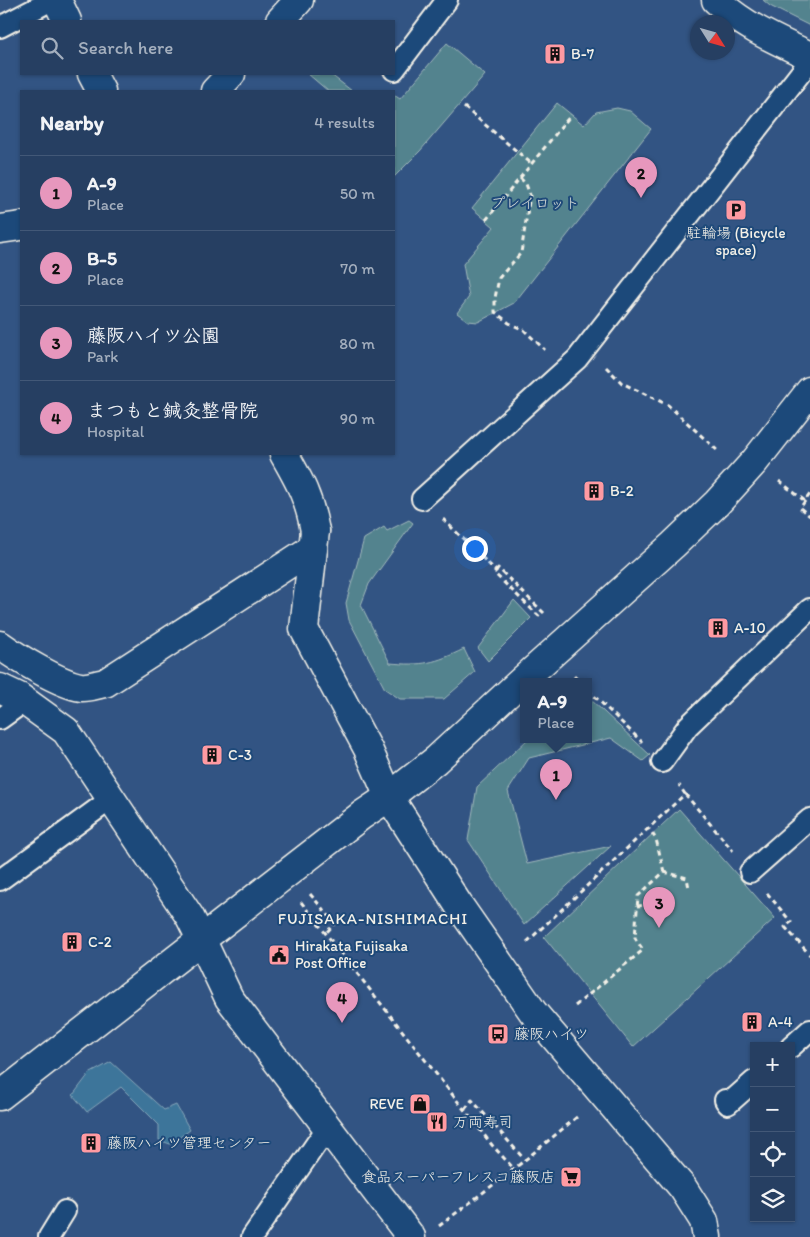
<!DOCTYPE html>
<meta charset="utf-8">
<style>
body{margin:0;font-family:Itim,"Klee One",sans-serif;background:#324a6b;color:#f1f3f6}
.controls{position:absolute;right:15px;bottom:15px;display:grid;overflow:hidden;border-radius:0px;box-shadow:0 1px 4px #0004}
.controls button{width:45px;height:45px;display:grid;place-items:center;padding:0;border:0;border-bottom:1px solid #425877;background:#263f62;color:#f1f3f6;font:25px sans-serif}
.compass{position:absolute;left:690px;top:15px;width:45px;height:45px;border-radius:50%;background:#263f62;box-shadow:0 1px 4px #0004;rotate:127deg}
.you{position:absolute;left:474px;top:548px;width:18px;height:18px;margin:-12px;border:4px solid #fff;border-radius:50%;background:#1a73e8;box-shadow:0 0 0 8px #1a73e833}
.badge{display:grid;place-items:center;width:32px;height:32px;border-radius:50%;background:#e797bd;color:#111;font-size:16px;font-weight:700}
.pin{position:absolute;translate:-50% -41px;filter:drop-shadow(0 1px 2px #0008)}
.pin::after{content:'';position:absolute;top:26px;width:18px;height:15px;background:inherit;clip-path:polygon(0 0,100% 0,50% 100%)}
.popup{position:absolute;left:520px;top:678px;width:72px;height:65px;box-sizing:border-box;display:grid;place-content:center;border-radius:0px;background:#263f62;filter:drop-shadow(0 1px 4px #0005);font-size:16px;white-space:nowrap;color:#a4afbe}
.popup b{font-size:19px;color:#f1f3f6}
.popup::after{content:'';position:absolute;left:50%;top:100%;margin-left:-10px;border:10px solid transparent;border-top-color:#263f62}
.list{margin:0;padding:0;list-style:none}
h2{display:flex;justify-content:space-between;align-items:center;height:65px;margin:0;padding:0 20px;font-size:21px}
h2 small{font-size:16px;font-weight:400;color:#a4afbe}
.list li{display:grid;grid-template-columns:32px 1fr auto;gap:15px;align-items:center;box-sizing:border-box;height:75px;padding:0 20px;border-top:1px solid #425877}
.list b{display:block;font-size:19px;white-space:nowrap}
.list p{margin:0;font-size:16px;white-space:nowrap;color:#a4afbe}
.list em{font-size:16px;font-style:normal;color:#a4afbe}
.icon{flex:none;width:28px;height:28px;fill:none;stroke:currentColor;stroke-width:2;stroke-linecap:round;stroke-linejoin:round}
.map{position:relative;flex:none;width:810px;height:1237px;overflow:hidden}
.search{position:absolute;background:#263f62;box-shadow:0 1px 4px #0004;left:20px;top:20px;width:375px;height:55px;display:flex;align-items:center;gap:12px;box-sizing:border-box;padding:0 18px;border-radius:0px;color:#a4afbe;font-size:19px}
.panel{position:absolute;background:#263f62;box-shadow:0 1px 4px #0004;left:20px;top:90px;width:375px;height:365px;border-radius:0px}
.map>svg:first-child{display:block}
.green{fill:#52838e;stroke:#a3babb}
.water{fill:#3e759a;stroke:#87a7b9}
.lines{fill:none;stroke-linecap:round;stroke-linejoin:round}
.service-casing{stroke:#f4f1e8;stroke-width:24}
.minor-casing{stroke:#f4f1e8;stroke-width:31}
.tertiary-casing{stroke:#f4f1e8;stroke-width:31}
.path{stroke:#f4f1e8;stroke-width:3;stroke-dasharray:5 4;stroke-linecap:butt}
.service{stroke:#1f4a7a;stroke-width:20}
.minor{stroke:#1f4a7a;stroke-width:28}
.tertiary{stroke:#1f4a7a;stroke-width:28}
.labels{text-anchor:middle;dominant-baseline:central;stroke-width:4;stroke-linejoin:round;paint-order:stroke}
.poi-label{font-size:15px;fill:#f4f1e8;stroke:#1f4a7a;text-anchor:start}
.park-label{font-size:15px;fill:#dce0da;stroke:#1f4a7a}
.neighbourhood-label{font-size:16px;letter-spacing:1px;fill:#f4f1e8;stroke:#1f4a7a}
</style>
<div class="map">
<svg width="810" height="1237" viewBox="0 0 810 1237">
<rect width="100%" height="100%" fill="#325483"/>
<filter id="ink" filterUnits="userSpaceOnUse"><feTurbulence type="fractalNoise" baseFrequency=".02" numOctaves="2"/><feDisplacementMap in="SourceGraphic" scale="10" xChannelSelector="R" yChannelSelector="G"/><feConvolveMatrix kernelMatrix="1 2 1 2 8 2 1 2 1" color-interpolation-filters="sRGB"/></filter>
<g filter="url(#ink)">
<g class="green">
<polygon points="763,0 810,0 810,26 770,6"/>
<polygon points="447,43 485,75 420,151 394,177 394,95 400,99"/>
<polygon points="308,74 330,74 352,91 328,91"/>
<polygon points="557,103 584,125 596,112 617,108 630,111 651,129 514,303 478,322 468,321 457,313 469,297 463,264 494,227 472,208"/>
<path d="M 409,520 L 413,523 L 369,584 L 361,605 L 390,663 C 423,666 435,663 464,649 L 475,672 L 444,699 L 400,699 L 385,689 L 349,620 L 346,603 L 364,539 L 384,527 L 387,531 Z"/>
<polygon points="514,600 531,618 488,661 478,648"/>
<polygon points="589,698 650,755 643,761 611,738 529,758 508,791 527,864 611,846 524,925 468,840 477,787 528,739 588,739"/>
<polygon points="679,809 775,918 633,1047 544,937"/>
</g>
<polygon class="water" points="111,1062 164,1110 176,1105 190,1130 170,1144 159,1140 159,1125 121,1087 87,1112 73,1095 89,1074"/>
<g class="lines">
<g class="service-casing">
<g id="service">
<polyline points="0,27 52,0"/>
<polyline points="394,70 447,0"/>
<polyline points="422,499 577,359 810,61"/>
<polyline points="0,719 25,701"/>
<polyline points="662,762 688,726 810,609"/>
<polyline points="750,872 810,819"/>
<polyline points="0,880 111,799"/>
<polyline points="791,1047 810,1030"/>
<polyline points="725,1100 728,1104 754,1081"/>
<polyline points="49,1237 65,1211"/>
<polyline points="252,1237 327,1128"/>
</g>
</g>
<g class="minor-casing">
<g id="minor">
<polyline points="57,0 67,21"/>
<path d="M 716,0 C 743,26 776,40 810,56"/>
<polyline points="280,21 299,0"/>
<polyline points="92,74 101,91"/>
<polyline points="215,91 231,74"/>
<polyline points="0,229 21,226"/>
<path d="M 284,454 C 300,482 309,498 315,531"/>
<path d="M 0,645 C 18,658 60,684 81,687 C 88,688 98,684 105,683 L 313,548"/>
<polyline points="0,688 19,697 66,731 190,917 202,941 229,998 411,1237"/>
</g>
</g>
<g class="tertiary-casing">
<g id="tertiary">
<polyline points="315,531 304,629 368,749 389,797 458,904 533,1012 683,1188 704,1221 707,1237"/>
<polyline points="0,1096 362,815 389,797 436,760 517,685 673,545 717,503 755,461 810,391"/>
</g>
</g>
<g class="path">
<polyline points="464,107 532,164"/>
<polyline points="520,178 526,184 530,195 521,253 499,278 495,298 495,312 509,323 524,330 545,350"/>
<polyline points="486,220 571,115"/>
<polyline points="606,367 622,383 668,405 719,452"/>
<polyline points="779,481 805,501 810,494"/>
<polyline points="805,501 800,508 810,516"/>
<polyline points="443,519 496,571 494,573 542,619"/>
<polyline points="496,571 498,568 546,615"/>
<polyline points="574,676 579,681"/>
<polyline points="588,690 642,742"/>
<polyline points="685,794 733,851"/>
<polyline points="664,872 687,878 689,888"/>
<polyline points="767,893 791,922 785,927 810,955"/>
<polyline points="310,894 335,923 326,933"/>
<polyline points="301,902 492,1145 514,1169"/>
<polyline points="637,906 657,904"/>
<polyline points="527,942 685,794 679,785"/>
<polyline points="575,1006 643,950 635,938 638,896 664,872 656,839 649,829"/>
<polyline points="465,1109 472,1100 525,1160"/>
<polyline points="439,1226 514,1169 577,1117"/>
</g>
<use href="#service" class="service"/>
<use href="#minor" class="minor"/>
<use href="#tertiary" class="tertiary"/>
</g>
</g>
<defs>
<g id="building-square" transform="scale(1.125)"><rect x="-9" y="-9" width="18" height="18" rx="4" fill="#ff9aa2" stroke="#1f4a7a"/><path d="M-4-6H4V6H1V3H-1V6H-4ZM-2.5-4.3h1.7v1.8h-1.7ZM.8-4.3h1.7v1.8H.8ZM-2.5-1h1.7V.8h-1.7ZM.8-1h1.7V.8H.8Z" fill="#111"/></g>
<g id="parking-square" transform="scale(1.125)"><rect x="-9" y="-9" width="18" height="18" rx="4" fill="#ff9aa2" stroke="#1f4a7a"/><path d="M-3.5-5.5H1a3.5 3.5 0 0 1 0 7H-1V5.5H-3.5ZM-1-3.4V-.6H.8a1.4 1.4 0 0 0 0-2.8Z" fill="#111"/></g>
<g id="civic-square" transform="scale(1.125)"><rect x="-9" y="-9" width="18" height="18" rx="4" fill="#ff9aa2" stroke="#1f4a7a"/><path d="M-.6-6.5H3V-4.5H.6V-3L4-1V1h2V6H-6V1h2V-1L-.6-3ZM-1.2 2.5V6h2.4V2.5Z" fill="#111"/></g>
<g id="bus-square" transform="scale(1.125)"><rect x="-9" y="-9" width="18" height="18" rx="4" fill="#ff9aa2" stroke="#1f4a7a"/><path d="M-5-6H5V4H4V6H2V4H-2V6H-4V4H-5ZM-3.5-4V0h7V-4ZM-3.5 1.2v1.5H-2V1.2ZM2 1.2v1.5H3.5V1.2Z" fill="#111"/></g>
<g id="shop-square" transform="scale(1.125)"><rect x="-9" y="-9" width="18" height="18" rx="4" fill="#ff9aa2" stroke="#1f4a7a"/><path d="M-5-2.5h2.3a2.7 3.5 0 0 1 5.4 0H5L5.5 6h-11ZM-1.5-2.5h3a1.5 2.3 0 0 0-3 0Z" fill="#111"/></g>
<g id="restaurant-square" transform="scale(1.125)"><rect x="-9" y="-9" width="18" height="18" rx="4" fill="#ff9aa2" stroke="#1f4a7a"/><path d="M-5-6h1v4h1v-4h1v4h1v-4h1v5L-1.5 .5V6h-2V.5L-5-1ZM5-6V6H3V1.5H1.5Q1.5-4 5-6Z" fill="#111"/></g>
<g id="supermarket-square" transform="scale(1.125)"><rect x="-9" y="-9" width="18" height="18" rx="4" fill="#ff9aa2" stroke="#1f4a7a"/><path d="M-6-5.5h2.5l.6 2H6L4.5 2H-2.5L-4.4-4H-6ZM-1.5 3.2a1.3 1.3 0 1 0 .1 0ZM3 3.2a1.3 1.3 0 1 0 .1 0Z" fill="#111"/></g>
</defs>
<g fill-rule="evenodd">
<use href="#building-square" x="555" y="54"/>
<use href="#parking-square" x="736" y="210"/>
<use href="#building-square" x="594" y="491"/>
<use href="#building-square" x="718" y="628"/>
<use href="#building-square" x="212" y="755"/>
<use href="#building-square" x="72" y="942"/>
<use href="#civic-square" x="279" y="955"/>
<use href="#building-square" x="752" y="1022"/>
<use href="#bus-square" x="498" y="1034"/>
<use href="#shop-square" x="420" y="1104"/>
<use href="#restaurant-square" x="437" y="1122"/>
<use href="#building-square" x="91" y="1143"/>
<use href="#supermarket-square" x="571" y="1177"/>
</g>
<g class="labels">
<g class="poi-label">
<text x="571" y="54">B-7</text>
<text x="736" y="233" text-anchor="middle">駐輪場 (Bicycle<tspan x="736" dy="17">space)</tspan></text>
<text x="610" y="491">B-2</text>
<text x="734" y="628">A-10</text>
<text x="228" y="755">C-3</text>
<text x="88" y="942">C-2</text>
<text x="295" y="946">Hirakata Fujisaka<tspan x="295" dy="17">Post Office</tspan></text>
<text x="768" y="1022">A-4</text>
<text x="514" y="1034">藤阪ハイツ</text>
<text x="404" y="1104" text-anchor="end">REVE</text>
<text x="453" y="1122">万両寿司</text>
<text x="107" y="1143">藤阪ハイツ管理センター</text>
<text x="555" y="1177" text-anchor="end">食品スーパーフレスコ藤阪店</text>
</g>
<g class="park-label">
<text x="535" y="203">プレイロット</text>
</g>
<g class="neighbourhood-label">
<text x="373" y="918">FUJISAKA-NISHIMACHI</text>
</g>
</g>
</svg>
<div class="controls">
<button>+</button>
<button>−</button>
<button><svg class="icon" aria-label="locate" viewBox="0 0 24 24"><circle cx="12" cy="12" r="6"/><path d="M12 2v4M12 18v4M2 12h4M18 12h4"/></svg></button>
<button><svg class="icon" aria-label="layers" viewBox="0 0 24 24"><path d="M12 4l9 5-9 5-9-5zM3 14l9 5 9-5"/></svg></button>
</div>
<svg class="compass" viewBox="-18 -18 36 36"><path d="M0-13l5 13h-10z" fill="#e53935"/><path d="M0 13l5-13h-10z" fill="#a4afbe"/></svg>
<div class="you"></div>
<div class="pin badge" style="left:556px;top:800px">1</div>
<div class="popup"><b>A-9</b>Place</div>
<div class="pin badge" style="left:641px;top:198px">2</div>
<div class="pin badge" style="left:659px;top:928px">3</div>
<div class="pin badge" style="left:342px;top:1023px">4</div>
<div class="search"><svg class="icon" aria-label="search" viewBox="0 0 24 24"><circle cx="10" cy="10" r="6"/><path d="M15 15l6 6"/></svg>Search here</div>
<section class="panel">
<h2>Nearby<small>4 results</small></h2>
<ul class="list">
<li><span class="badge">1</span><div><b>A-9</b><p>Place</p></div><em>50 m</em></li>
<li><span class="badge">2</span><div><b>B-5</b><p>Place</p></div><em>70 m</em></li>
<li><span class="badge">3</span><div><b>藤阪ハイツ公園</b><p>Park</p></div><em>80 m</em></li>
<li><span class="badge">4</span><div><b>まつもと鍼灸整骨院</b><p>Hospital</p></div><em>90 m</em></li>
</ul>
</section>
</div>
